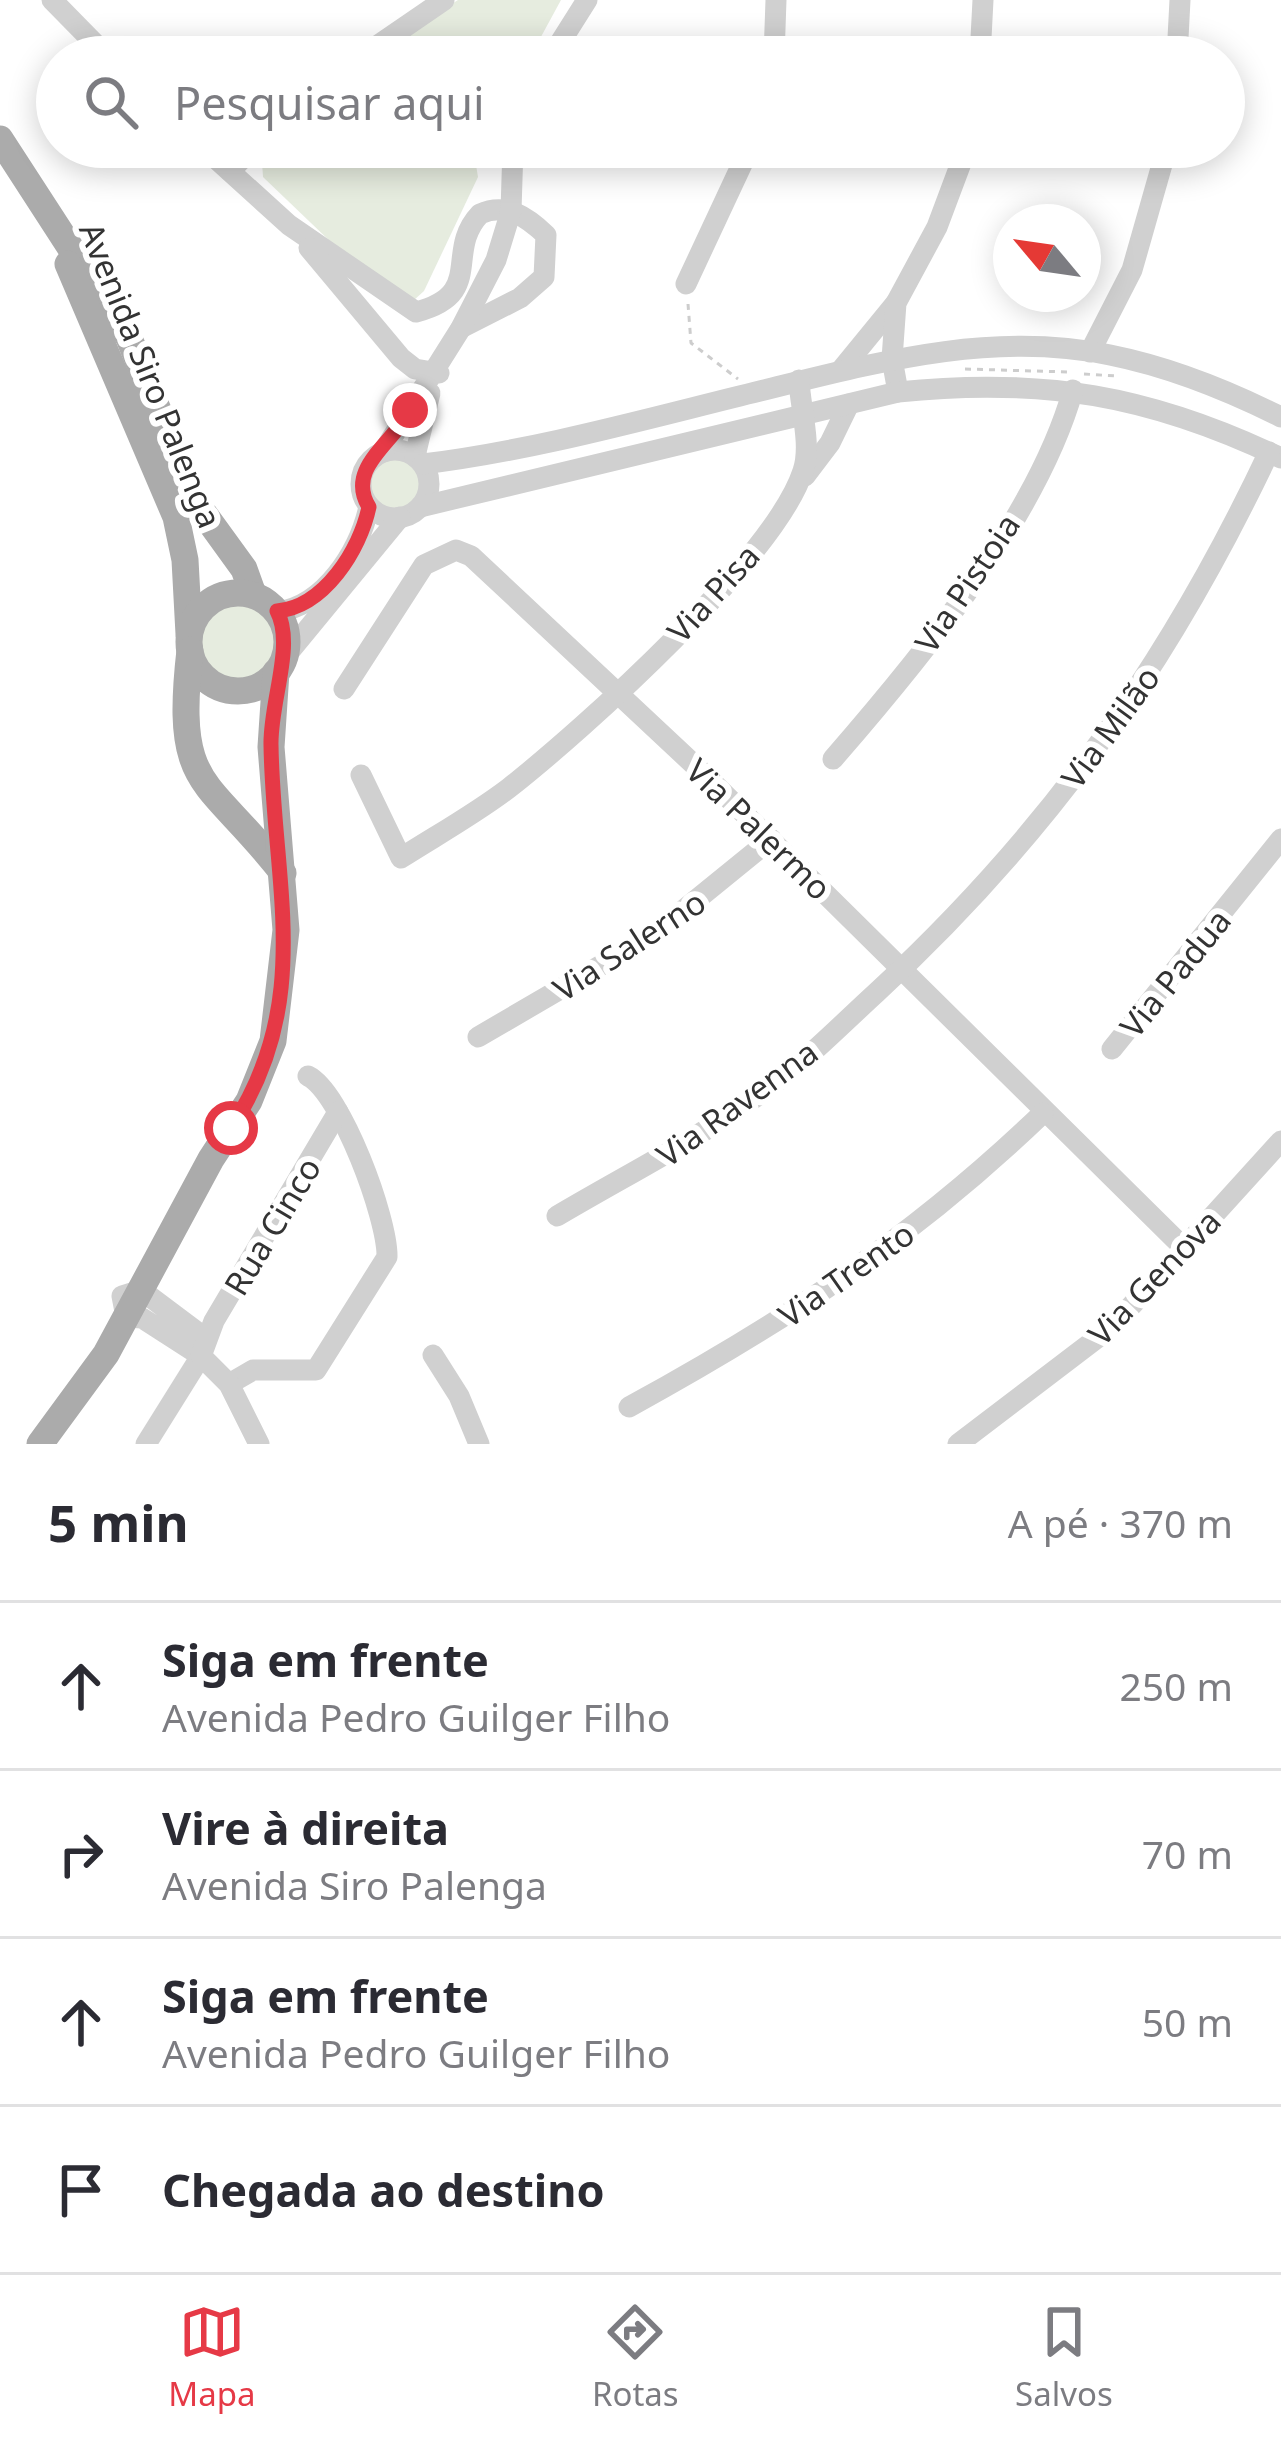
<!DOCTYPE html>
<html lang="pt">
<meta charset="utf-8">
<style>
body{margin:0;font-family:"Noto Sans",sans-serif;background:#f2f2f3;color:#2b2b33}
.compass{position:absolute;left:993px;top:204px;width:108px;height:108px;border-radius:50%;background:#fff;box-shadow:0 6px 30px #0003;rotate:299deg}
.stop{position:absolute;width:36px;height:36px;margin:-27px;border:9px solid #e63946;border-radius:50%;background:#fff}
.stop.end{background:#e63946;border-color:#fff;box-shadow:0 3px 12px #0008}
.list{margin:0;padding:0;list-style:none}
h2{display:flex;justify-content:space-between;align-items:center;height:156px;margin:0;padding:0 48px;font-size:51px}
h2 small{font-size:39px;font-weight:400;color:#7c7c81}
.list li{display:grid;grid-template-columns:78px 1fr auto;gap:36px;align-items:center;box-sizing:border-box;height:168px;padding:0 48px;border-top:3px solid #e1e1e2}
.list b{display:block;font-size:45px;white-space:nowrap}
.list p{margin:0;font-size:39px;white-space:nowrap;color:#7c7c81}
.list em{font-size:39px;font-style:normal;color:#7c7c81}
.icon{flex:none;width:66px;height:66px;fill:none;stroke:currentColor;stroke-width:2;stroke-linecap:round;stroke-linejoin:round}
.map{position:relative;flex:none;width:1281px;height:1444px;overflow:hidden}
.search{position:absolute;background:#fff;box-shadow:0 6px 30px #0003;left:36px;right:36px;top:36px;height:132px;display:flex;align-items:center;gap:30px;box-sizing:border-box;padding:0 42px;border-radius:66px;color:#7c7c81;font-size:45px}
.sheet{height:828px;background:#fff}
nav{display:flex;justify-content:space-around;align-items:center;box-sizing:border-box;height:168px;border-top:3px solid #e1e1e2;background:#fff;font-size:33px;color:#7c7c81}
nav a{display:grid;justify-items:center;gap:6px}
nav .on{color:#e63946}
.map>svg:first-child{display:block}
.green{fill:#e6ecdf}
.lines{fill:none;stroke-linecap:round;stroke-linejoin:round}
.path{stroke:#cdcdcd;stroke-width:3;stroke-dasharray:6 6;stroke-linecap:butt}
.minor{stroke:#d0d0d0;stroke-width:21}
.major{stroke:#ababab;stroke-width:27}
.route{stroke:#e63946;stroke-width:15}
.labels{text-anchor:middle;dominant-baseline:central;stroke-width:12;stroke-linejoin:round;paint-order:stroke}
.street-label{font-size:33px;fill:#333;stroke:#fff}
</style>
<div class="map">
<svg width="1281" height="1444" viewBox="0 0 1281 1444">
<rect width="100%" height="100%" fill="#fff"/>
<g class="green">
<polygon points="458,0 561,0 530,57 369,57"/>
<polygon points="261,147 473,147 478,177 424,291 414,300 382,291 263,177"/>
<circle cx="395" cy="484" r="27"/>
<circle cx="238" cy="642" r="41"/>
</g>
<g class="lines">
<g class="path">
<polyline points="688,304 691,343 738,379"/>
<polyline points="965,369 1069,372"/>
<polyline points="1084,374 1116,376"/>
</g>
<g class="minor">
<polyline points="52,0 108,57"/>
<polyline points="361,57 444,0"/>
<polyline points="551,57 587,0"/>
<polyline points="774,57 776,0"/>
<polyline points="980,57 983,0"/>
<polyline points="1177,57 1180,0"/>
<path d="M 203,147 L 289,225 L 416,312 C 486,294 444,252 480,214 C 506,202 527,217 546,235 L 544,277 L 520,298 L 461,328"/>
<polyline points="230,171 254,147"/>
<polyline points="309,248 401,358 415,369 439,373"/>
<polyline points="686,284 750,147"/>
<polyline points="1090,352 1132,270 1167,147"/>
<polyline points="842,369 896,303"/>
<polyline points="898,392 892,359 896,303 937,227 967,147"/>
<circle cx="395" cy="484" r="34"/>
<polyline points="383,452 461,328 496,260 511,211 513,147"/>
<polyline points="415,456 430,393"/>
<path d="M 423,464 C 537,450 649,418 760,391 C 874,363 992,330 1110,355 C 1170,367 1227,390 1281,417"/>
<polyline points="805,476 830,443 849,404"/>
<path d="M 420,507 L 898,392 C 1042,377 1150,395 1281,458"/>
<path d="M 277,612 C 325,606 359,551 369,507"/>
<polyline points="284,658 400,517"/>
<polyline points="344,689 424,565 456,550 471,556 704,774 1184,1248"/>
<path d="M 833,759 C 919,660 1037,518 1073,390"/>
<path d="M 361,775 L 401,858 C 437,835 475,814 509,788 C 584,729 775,557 803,471 C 812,445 800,407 799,380"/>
<polyline points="478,1037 653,935 771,839"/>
<polyline points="1112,1049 1281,839"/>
<path d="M 557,1216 C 628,1174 700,1138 767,1089 C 806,1061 841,1025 876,993 C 1049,833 1169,664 1269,452"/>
<polyline points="433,1355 459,1396 479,1444"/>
<path d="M 229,1384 L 253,1370 L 316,1370 L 387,1257 C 388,1219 341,1092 308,1076"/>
<path d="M 629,1407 C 786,1321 913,1238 1043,1113"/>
<polyline points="146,1444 201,1356 142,1318 126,1317 122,1296 141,1290 205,1338"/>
<polyline points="259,1444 229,1384 201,1356 214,1321 338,1112"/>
<polyline points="958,1444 1113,1326 1281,1141"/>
</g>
<g class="major">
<polyline points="0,139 129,338 194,500 244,569 253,594"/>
<polyline points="68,264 176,517 185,560 189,634"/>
<circle cx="238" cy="642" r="49"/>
<path d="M 190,650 C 174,792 206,774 283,873"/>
<polyline points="40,1444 106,1354 211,1159 249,1101 273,1041 286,930 271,747 276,672"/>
</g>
</g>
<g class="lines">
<path class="route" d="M 231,1128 C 315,1001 273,883 271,745 C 270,702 295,645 277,611 C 324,607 360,550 369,507 C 345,468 394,443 410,410"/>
</g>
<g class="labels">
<g class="street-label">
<text transform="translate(151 375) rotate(68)">Avenida Siro Palenga</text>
<text transform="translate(967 583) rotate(-56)">Via Pistoia</text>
<text transform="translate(713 593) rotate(-48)">Via Pisa</text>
<text transform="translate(1110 727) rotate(-54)">Via Milão</text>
<text transform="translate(759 829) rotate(44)">Via Palermo</text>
<text transform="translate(629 945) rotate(-33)">Via Salerno</text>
<text transform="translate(1175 973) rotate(-51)">Via Padua</text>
<text transform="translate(737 1103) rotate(-36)">Via Ravenna</text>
<text transform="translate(272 1226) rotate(-59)">Rua Cinco</text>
<text transform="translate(846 1274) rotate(-35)">Via Trento</text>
<text transform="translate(1154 1277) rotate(-46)">Via Genova</text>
</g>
</g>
</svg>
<svg class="compass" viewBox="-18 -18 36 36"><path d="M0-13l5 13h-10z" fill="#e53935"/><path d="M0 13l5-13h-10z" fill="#7c7c81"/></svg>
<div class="stop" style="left:231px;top:1128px"></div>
<div class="stop end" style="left:410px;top:410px"></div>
<div class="search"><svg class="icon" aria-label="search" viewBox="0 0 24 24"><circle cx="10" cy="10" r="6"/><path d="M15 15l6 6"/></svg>Pesquisar aqui</div>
</div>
<section class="sheet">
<h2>5 min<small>A pé · 370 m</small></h2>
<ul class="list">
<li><svg class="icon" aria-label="ahead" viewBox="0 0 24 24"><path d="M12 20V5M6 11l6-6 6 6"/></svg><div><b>Siga em frente</b><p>Avenida Pedro Guilger Filho</p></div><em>250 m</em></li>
<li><svg class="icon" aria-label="right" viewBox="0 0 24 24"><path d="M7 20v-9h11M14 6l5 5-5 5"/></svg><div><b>Vire à direita</b><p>Avenida Siro Palenga</p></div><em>70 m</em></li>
<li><svg class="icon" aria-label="ahead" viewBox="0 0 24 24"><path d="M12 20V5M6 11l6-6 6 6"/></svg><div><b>Siga em frente</b><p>Avenida Pedro Guilger Filho</p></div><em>50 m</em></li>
<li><svg class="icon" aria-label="arrive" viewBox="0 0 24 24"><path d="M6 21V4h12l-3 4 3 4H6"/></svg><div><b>Chegada ao destino</b></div></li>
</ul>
</section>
<nav>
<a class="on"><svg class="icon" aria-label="map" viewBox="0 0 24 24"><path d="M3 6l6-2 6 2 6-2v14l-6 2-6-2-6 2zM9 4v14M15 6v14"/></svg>Mapa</a>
<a><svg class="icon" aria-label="directions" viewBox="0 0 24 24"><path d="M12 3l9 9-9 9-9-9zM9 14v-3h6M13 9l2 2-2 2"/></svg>Rotas</a>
<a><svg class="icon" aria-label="saved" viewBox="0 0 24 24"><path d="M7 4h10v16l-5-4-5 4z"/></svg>Salvos</a>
</nav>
